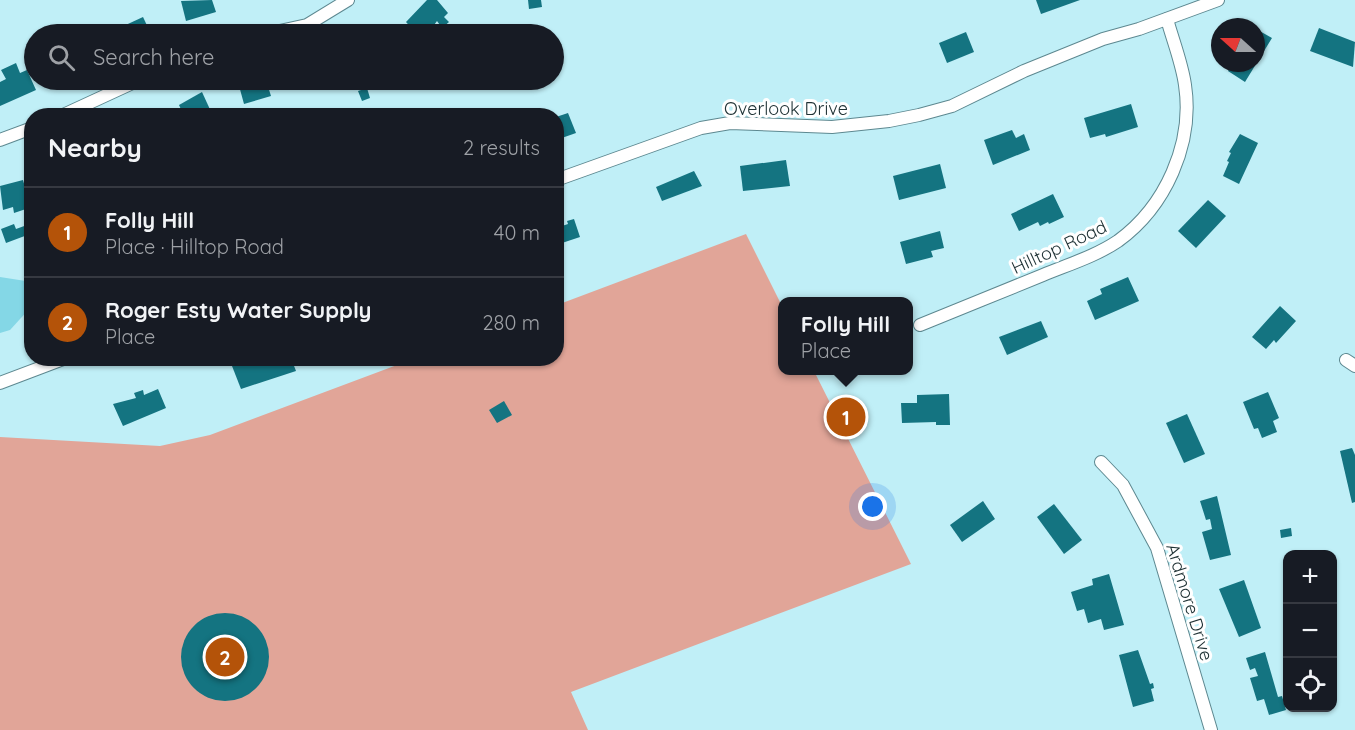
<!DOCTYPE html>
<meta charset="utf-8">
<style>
body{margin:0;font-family:Quicksand,sans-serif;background:#242831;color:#f1f3f6}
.controls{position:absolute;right:18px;bottom:18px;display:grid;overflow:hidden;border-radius:12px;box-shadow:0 2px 4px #0004}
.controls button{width:54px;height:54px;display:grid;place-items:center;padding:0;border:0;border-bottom:2px solid #363941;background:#171b24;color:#f1f3f6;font:30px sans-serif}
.compass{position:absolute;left:1211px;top:18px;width:54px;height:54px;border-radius:50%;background:#171b24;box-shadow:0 2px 4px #0004;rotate:291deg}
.you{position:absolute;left:873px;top:507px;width:21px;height:21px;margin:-15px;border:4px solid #fff;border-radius:50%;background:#1a73e8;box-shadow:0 0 0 9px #1a73e833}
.badge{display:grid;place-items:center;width:39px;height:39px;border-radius:50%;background:#b45309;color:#fff;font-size:20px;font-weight:700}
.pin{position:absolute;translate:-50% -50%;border:3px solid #fff;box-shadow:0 2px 6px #0006}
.popup{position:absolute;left:778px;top:297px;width:135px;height:78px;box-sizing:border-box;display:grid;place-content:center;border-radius:12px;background:#171b24;filter:drop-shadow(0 2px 4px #0005);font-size:20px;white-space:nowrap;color:#9ea1a6}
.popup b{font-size:22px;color:#f1f3f6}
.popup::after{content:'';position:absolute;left:50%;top:100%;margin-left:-12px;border:12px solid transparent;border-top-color:#171b24}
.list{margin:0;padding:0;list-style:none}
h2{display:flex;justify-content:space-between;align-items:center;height:78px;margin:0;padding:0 24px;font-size:26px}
h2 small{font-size:20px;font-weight:400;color:#9ea1a6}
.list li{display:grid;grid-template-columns:39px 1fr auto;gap:18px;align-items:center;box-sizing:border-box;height:90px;padding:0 24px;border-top:2px solid #363941}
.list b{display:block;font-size:22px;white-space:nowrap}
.list p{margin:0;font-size:20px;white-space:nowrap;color:#9ea1a6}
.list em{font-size:20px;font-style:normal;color:#9ea1a6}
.icon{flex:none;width:33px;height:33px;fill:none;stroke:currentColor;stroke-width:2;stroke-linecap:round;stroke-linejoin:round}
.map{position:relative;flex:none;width:1355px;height:730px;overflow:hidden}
.search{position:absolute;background:#171b24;box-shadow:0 2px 4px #0004;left:24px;top:24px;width:540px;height:66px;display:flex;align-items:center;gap:15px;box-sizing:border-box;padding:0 21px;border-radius:33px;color:#9ea1a6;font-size:22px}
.panel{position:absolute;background:#171b24;box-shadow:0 2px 4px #0004;left:24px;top:108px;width:540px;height:258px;border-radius:24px}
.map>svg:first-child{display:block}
.green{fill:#e1a598}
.water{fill:#84d7e6}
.building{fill:#147481}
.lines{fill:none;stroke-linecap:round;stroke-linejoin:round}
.street-casing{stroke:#5d8890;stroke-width:14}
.street{stroke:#fff;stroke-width:12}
.labels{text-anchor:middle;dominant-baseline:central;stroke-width:6;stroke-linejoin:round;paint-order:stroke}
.street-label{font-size:18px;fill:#203336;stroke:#fff}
</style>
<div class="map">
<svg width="1355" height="730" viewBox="0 0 1355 730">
<rect width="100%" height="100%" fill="#c0eff7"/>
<polygon class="green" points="746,234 783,308 783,370 814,371 911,564 571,692 588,730 0,730 0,437 160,446 210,435 413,359 556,358 557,305"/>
<polygon class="water" points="0,277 32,282 31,307 10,330 0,333"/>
<g class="building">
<polygon points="212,0 216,12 186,21 181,1"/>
<polygon points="427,0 437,0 448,13 444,17 449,22 442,28 437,21 429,32 426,28 417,34 406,22"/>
<polygon points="528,0 541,0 542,7 529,9"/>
<polygon points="1036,0 1080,0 1041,14"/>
<polygon points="143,17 151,34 119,34 117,29"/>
<polygon points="1319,28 1355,42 1353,67 1310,51"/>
<polygon points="1256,29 1272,38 1245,82 1228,71 1233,63 1256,63"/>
<polygon points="966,32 974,52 947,63 939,43"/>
<polygon points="16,63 20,73 27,70 36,90 0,106 0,82 6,79 1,70"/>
<polygon points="246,80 266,80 271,96 244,104 238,82"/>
<polygon points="304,80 318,80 305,84"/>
<polygon points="367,88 370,98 362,101 358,91"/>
<polygon points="202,92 213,116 184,116 179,105"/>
<polygon points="1131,104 1138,127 1106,137 1105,134 1090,138 1084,118"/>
<polygon points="568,113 576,133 556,140 556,117"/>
<polygon points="1012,130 1016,138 1024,134 1030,150 993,165 984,140"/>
<polygon points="1240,134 1258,143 1239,184 1223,176 1229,162 1227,161 1231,153 1229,152"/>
<polygon points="786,160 790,186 743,191 740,166"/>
<polygon points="940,164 946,188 899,200 893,176"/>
<polygon points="694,171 702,186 662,201 656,187"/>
<polygon points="23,180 29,201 25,203 26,209 14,213 13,207 3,210 0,186"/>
<polygon points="1053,194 1064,217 1049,224 1048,222 1040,226 1038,222 1019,231 1011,214"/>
<polygon points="1208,200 1226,216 1196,248 1178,231"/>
<polygon points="574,219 580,237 556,245 556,225 559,227 568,224 567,221"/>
<polygon points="14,224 16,229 27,225 30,234 6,243 1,229"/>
<polygon points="940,231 944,248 931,251 933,257 906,264 900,242"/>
<polygon points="1128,277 1139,301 1095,320 1087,301 1102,294 1100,289"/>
<polygon points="1280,306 1296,321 1276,343 1274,340 1266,349 1252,337"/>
<polygon points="1041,321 1048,337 1007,355 999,337"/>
<polygon points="252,358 291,358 296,371 241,389 232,366"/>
<polygon points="158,389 166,408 123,426 113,404 136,398 134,393 143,390 144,395"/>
<polygon points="1268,392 1279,418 1273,421 1277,432 1262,438 1258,428 1254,429 1243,402"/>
<polygon points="949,394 950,425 936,425 936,422 902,423 901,403 917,403 917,395"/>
<polygon points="504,401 512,415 497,423 489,410"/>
<polygon points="1187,414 1205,454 1184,463 1166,423"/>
<polygon points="1352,448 1355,455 1355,502 1352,503 1340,451"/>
<polygon points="1217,496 1231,555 1210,560 1202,532 1212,529 1210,519 1206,520 1200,501"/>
<polygon points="983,501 995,519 962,542 950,525"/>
<polygon points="1054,504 1082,540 1064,554 1037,517"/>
<polygon points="1291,528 1292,536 1281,538 1280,530"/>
<polygon points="1109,574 1124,625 1104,630 1101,619 1088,623 1084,609 1077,611 1071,592 1093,585 1092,579"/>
<polygon points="1244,580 1261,628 1239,637 1219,589"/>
<circle cx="225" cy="657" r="44"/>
<polygon points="1138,650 1150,684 1153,683 1154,688 1151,689 1154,701 1133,707 1119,655"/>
<polygon points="1265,652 1278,697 1282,696 1286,710 1269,715 1264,699 1257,701 1250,678 1258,676 1255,668 1250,670 1246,658"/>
</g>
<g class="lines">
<g class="street-casing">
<g id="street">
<polyline points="266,34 307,25 348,0"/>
<polyline points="61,116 139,80"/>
<polyline points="0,140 32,128"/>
<polyline points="556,180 701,128 730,123 832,127 889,121 919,115 952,106 1024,71 1103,39 1139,29 1218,0"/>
<path d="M 920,325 C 961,308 1002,292 1043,275 C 1067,265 1096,256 1118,241 C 1165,207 1194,144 1185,85 C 1182,63 1173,41 1167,19"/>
<polyline points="1346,360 1355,366"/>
<polyline points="0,383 66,358"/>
<polyline points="1101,462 1123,485 1157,548 1211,730"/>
</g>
</g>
<use href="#street" class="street"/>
</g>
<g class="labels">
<g class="street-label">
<text x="786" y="108">Overlook Drive</text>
<text transform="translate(1059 247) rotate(-25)">Hilltop Road</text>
<text transform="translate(1190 602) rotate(73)">Ardmore Drive</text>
</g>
</g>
</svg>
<div class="controls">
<button>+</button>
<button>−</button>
<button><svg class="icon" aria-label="locate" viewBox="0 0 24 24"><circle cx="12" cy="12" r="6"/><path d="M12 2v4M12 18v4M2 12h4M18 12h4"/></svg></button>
</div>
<svg class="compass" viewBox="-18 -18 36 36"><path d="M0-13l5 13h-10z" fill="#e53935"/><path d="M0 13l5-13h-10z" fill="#9ea1a6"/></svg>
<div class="you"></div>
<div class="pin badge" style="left:846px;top:417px">1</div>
<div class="popup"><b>Folly Hill</b>Place</div>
<div class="pin badge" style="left:225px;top:657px">2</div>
<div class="search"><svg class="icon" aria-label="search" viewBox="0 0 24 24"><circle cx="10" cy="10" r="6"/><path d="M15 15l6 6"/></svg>Search here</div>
<section class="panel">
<h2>Nearby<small>2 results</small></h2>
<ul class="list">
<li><span class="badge">1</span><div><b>Folly Hill</b><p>Place · Hilltop Road</p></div><em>40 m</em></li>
<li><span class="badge">2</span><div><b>Roger Esty Water Supply</b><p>Place</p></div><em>280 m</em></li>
</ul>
</section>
</div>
